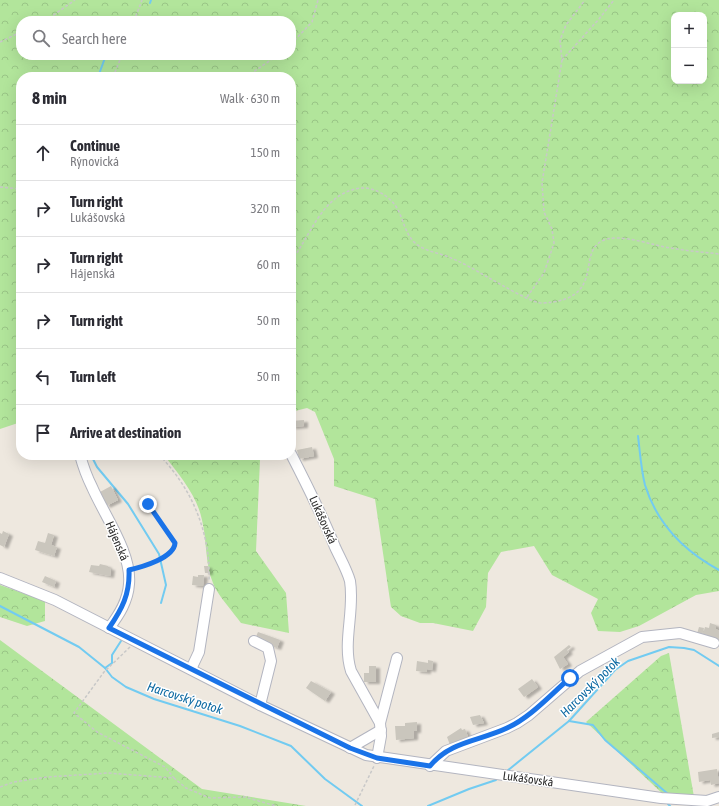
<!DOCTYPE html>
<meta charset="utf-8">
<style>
body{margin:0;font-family:"Asap Condensed",sans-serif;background:#f7f7f7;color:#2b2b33}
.controls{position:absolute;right:12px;top:12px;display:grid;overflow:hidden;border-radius:8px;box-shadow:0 4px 16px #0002}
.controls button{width:36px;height:36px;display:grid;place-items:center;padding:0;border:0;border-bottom:1px solid #e1e1e2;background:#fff;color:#2b2b33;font:20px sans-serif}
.stop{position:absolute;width:12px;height:12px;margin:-9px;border:3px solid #1a73e8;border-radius:50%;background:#fff}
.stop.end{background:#1a73e8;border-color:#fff;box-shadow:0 1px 4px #0008}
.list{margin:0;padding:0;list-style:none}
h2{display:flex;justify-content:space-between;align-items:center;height:52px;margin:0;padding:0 16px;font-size:17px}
h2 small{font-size:13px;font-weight:400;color:#7c7c81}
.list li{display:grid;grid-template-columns:26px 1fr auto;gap:12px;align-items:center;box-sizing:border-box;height:56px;padding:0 16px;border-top:1px solid #e1e1e2}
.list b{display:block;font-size:15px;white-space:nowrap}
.list p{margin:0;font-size:13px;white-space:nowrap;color:#7c7c81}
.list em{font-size:13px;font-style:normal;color:#7c7c81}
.icon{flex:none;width:22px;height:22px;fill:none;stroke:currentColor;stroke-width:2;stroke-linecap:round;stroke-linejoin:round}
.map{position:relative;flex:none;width:719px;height:806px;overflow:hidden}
.search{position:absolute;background:#fff;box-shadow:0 4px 16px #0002;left:16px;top:16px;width:280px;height:44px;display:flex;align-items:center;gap:10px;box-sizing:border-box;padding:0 14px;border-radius:16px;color:#7c7c81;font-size:15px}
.panel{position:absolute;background:#fff;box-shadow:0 4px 16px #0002;left:16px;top:72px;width:280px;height:388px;border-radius:16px}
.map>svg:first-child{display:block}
.forest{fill:url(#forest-crowns);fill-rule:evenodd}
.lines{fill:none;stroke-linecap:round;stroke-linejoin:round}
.stream{stroke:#72cbf1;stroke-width:2}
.building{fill:#cac6bd;filter:url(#shadow)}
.minor-casing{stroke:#b3b5c0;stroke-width:12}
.path{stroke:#c8c8c8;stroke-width:1.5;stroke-dasharray:3 2;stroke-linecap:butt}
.minor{stroke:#fff;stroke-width:10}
.route{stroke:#1a73e8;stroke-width:5}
.labels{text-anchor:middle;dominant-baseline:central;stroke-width:3;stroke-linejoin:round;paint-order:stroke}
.street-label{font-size:12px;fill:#2d2d2d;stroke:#fff}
.water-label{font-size:13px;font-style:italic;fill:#0c69a2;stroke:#fff}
</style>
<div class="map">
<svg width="719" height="806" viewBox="0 0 719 806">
<defs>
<pattern id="forest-crowns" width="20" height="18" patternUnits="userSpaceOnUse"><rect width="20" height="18" fill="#b2e59b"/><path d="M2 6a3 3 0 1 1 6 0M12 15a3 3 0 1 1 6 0" fill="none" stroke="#99c586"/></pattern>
<filter id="shadow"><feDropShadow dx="4" dy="2" stdDeviation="1" flood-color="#0004"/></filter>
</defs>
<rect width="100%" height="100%" fill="#eee8df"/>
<g class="forest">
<path d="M 0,0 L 719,0 L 719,591 L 696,595 L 639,626 L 620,632 L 598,631 L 591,613 L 598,599 L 552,575 L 534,546 L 501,552 L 488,573 L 486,607 L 473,631 L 433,623 L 420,623 L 401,616 L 391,607 L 375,499 L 334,486 L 334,459 L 315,412 L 307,408 L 291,412 L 291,77 L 21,77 L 21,422 L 0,429 ZM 674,15 L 704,15 L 704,81 L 674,81 ZM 21,21 L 291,21 L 291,55 L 21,55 Z"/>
<path d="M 164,455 L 279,455 L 278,459 L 260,460 L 256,551 L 286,593 L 289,633 L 241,623 C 234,613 216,593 213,583 C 205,564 207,541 202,520 C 197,495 179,475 164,455 Z"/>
<polygon points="0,585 45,601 45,621 27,626 0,617"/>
<polygon points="0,640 202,789 306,806 0,806"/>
<polygon points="669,653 694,797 665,796 586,722 661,656"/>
</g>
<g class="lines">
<g class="stream">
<polyline points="150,3 151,0"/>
<polyline points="98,77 106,55"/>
<path d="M 638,436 C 640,452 641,469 645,485 C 657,524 684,551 719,570"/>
<polyline points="91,455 97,467 128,504 159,554 166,585 161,603"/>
<polyline points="0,606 79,647 105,668 112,677 126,687 154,699 240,726 291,746 325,779 362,806"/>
<polyline points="105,668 112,663 112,655 121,641"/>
<polyline points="569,721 593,725 605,740 668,794"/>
<polyline points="507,771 569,721 615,670 628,661 669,647 684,648 694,650 719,666"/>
<polyline points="668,804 670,806"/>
<polyline points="428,806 469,789 496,780"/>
</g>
</g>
<g class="building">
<polygon points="304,420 304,426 292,427 291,421"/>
<polygon points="312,447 314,456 299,459 297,450"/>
<polygon points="111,486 118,500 106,506 100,492"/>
<polygon points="3,531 9,534 4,547 0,545 0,533 2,534"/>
<polygon points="48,533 54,535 51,545 57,547 54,556 35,550 38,541 45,543"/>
<polygon points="100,564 108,566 108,568 111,568 110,576 89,572 91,565 99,566"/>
<polygon points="204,566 208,566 209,573 205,573"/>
<polygon points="198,575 204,575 203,586 192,585 193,576 198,577"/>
<polygon points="45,576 56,581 54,587 42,582"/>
<polygon points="710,623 716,625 716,629 719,631 719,640 703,636 705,627 709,628"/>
<polygon points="699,627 704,628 702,635 697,634"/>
<polygon points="258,632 280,640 277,648 255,639"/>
<polygon points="569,645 571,647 567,650 569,652 563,657 568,664 560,669 554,657"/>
<polygon points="428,660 433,661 432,670 427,669 427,672 416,671 417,661 428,663"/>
<polygon points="369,666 376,666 376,682 364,682 364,673 369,673"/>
<polygon points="532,679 538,687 524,697 518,689"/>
<polygon points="311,681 331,692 325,701 306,688"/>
<polygon points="480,715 484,723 473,725 470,717"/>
<polygon points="417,722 417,731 414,731 414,738 396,740 395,726 405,726 405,723"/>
<polygon points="461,728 462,730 465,729 468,737 450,745 447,737"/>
<polygon points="719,732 719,737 712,738 712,734"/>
<polygon points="717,769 719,783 711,785 710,780 699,782 698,772"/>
</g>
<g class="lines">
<g class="minor-casing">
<g id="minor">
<path d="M 291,454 C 307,485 322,515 335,547 C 340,558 347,570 350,581 C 355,611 342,642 351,671 L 380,723"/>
<path d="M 80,455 C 83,466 87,477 92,487 C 104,515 132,553 129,584 C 128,601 119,615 109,628"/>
<polyline points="0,578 55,600 260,705 366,755 661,798 707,801 719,797"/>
<polyline points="254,641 268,648 271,661 260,705"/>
<polyline points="191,669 199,652 209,589"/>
<polyline points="350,748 381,730"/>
<polyline points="377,758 381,736 380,723 397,658"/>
<polyline points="430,766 446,751 507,728 517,723 529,715 580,671 642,637 680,633 714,643"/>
</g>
</g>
<g class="path">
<polyline points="45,21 75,0"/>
<polyline points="134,21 142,0"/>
<polyline points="0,42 21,32"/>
<polyline points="291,44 312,22 318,0"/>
<polyline points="562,60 599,19 614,0"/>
<polyline points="113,77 122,55"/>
<polyline points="246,77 278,55"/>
<polyline points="0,187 21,189"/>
<path d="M 291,261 C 312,234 322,193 361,188 C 374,187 387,195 395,205 C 403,216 404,232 414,242 C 424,252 442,253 453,259 C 466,264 478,272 491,279 C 500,284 534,304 542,303 C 607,300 576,254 602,241 C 619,232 653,246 671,248 C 687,251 703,252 719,254"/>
<polyline points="527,297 544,273 554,243 552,229 544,212 542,183 562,60 560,40 566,25 585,0"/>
<path d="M 159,455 C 192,488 211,534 209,581"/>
<path d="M 137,568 C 149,565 174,557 175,543 L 149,504"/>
<polyline points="130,647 104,672 74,713 97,732 165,767 174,778"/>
<polyline points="0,787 14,782 47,777 108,773 174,778 186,788 210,798 245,797 276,806"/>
<polyline points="355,805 374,766"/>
</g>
<use href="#minor" class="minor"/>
</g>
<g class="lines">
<path class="route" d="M 148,504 L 175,543 C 174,558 142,567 129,570 C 130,594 122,609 109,628 L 350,748 L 377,758 L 430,766 C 450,741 480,741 507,728 C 531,717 550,695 570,678"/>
</g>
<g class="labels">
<g class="street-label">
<text transform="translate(323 520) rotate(66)">Lukášovská</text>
<text transform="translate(117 541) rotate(67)">Hájenská</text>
<text transform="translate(528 779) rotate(8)">Lukášovská</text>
</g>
<g class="water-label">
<text transform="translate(590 687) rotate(-45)">Harcovský potok</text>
<text transform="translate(185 698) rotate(18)">Harcovský potok</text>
</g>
</g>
</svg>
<div class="controls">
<button>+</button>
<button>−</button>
</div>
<div class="stop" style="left:570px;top:678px"></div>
<div class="stop end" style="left:148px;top:504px"></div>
<div class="search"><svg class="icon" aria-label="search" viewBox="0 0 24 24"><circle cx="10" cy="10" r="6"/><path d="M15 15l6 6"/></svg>Search here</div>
<section class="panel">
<h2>8 min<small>Walk · 630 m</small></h2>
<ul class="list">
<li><svg class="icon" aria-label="ahead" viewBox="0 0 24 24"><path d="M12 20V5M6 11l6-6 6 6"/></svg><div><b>Continue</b><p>Rýnovická</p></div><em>150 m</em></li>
<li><svg class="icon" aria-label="right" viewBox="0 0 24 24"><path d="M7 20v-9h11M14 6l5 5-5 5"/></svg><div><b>Turn right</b><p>Lukášovská</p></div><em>320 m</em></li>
<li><svg class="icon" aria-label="right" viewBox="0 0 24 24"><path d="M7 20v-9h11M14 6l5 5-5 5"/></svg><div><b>Turn right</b><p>Hájenská</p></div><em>60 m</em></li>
<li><svg class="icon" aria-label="right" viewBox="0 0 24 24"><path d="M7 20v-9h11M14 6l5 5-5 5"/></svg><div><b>Turn right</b></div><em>50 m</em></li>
<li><svg class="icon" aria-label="left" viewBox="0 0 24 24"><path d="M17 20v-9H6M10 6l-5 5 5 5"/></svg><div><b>Turn left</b></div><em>50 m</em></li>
<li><svg class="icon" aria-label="arrive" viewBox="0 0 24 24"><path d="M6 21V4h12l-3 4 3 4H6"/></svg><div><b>Arrive at destination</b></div></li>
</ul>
</section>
</div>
